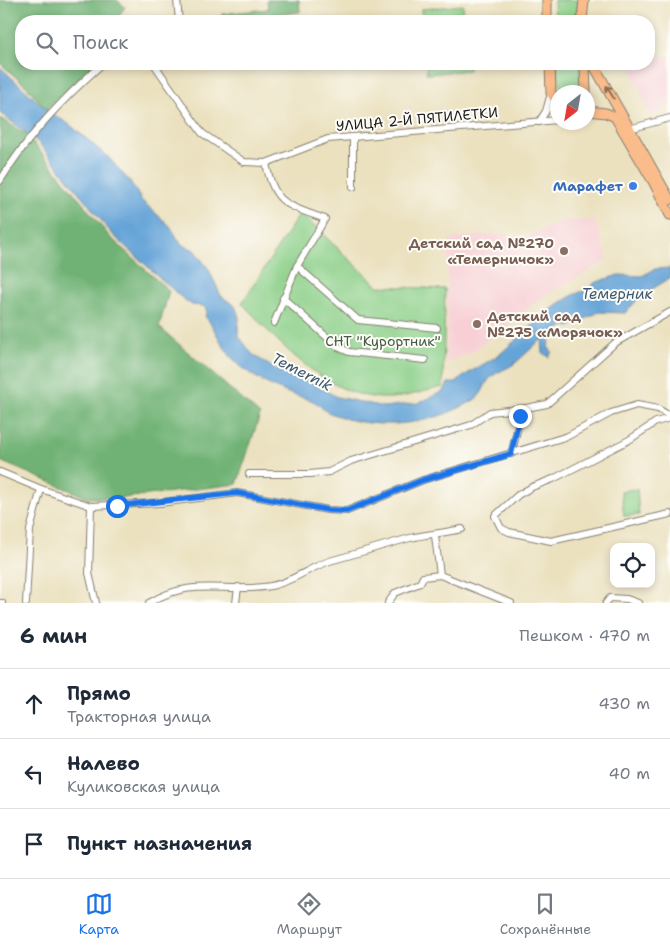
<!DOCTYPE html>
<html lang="ru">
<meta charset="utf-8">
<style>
body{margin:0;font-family:"Shantell Sans",sans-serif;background:#f6f6f7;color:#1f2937}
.controls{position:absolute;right:15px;bottom:15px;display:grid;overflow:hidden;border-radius:10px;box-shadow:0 2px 8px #0003}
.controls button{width:45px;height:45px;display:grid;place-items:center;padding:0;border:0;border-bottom:1px solid #e0e1e3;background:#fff;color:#1f2937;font:25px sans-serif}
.compass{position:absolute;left:550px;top:85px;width:45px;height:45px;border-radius:50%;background:#fff;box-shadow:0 2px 8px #0003;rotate:211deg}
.stop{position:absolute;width:15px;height:15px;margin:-11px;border:4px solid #1a73e8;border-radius:50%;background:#fff}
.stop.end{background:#1a73e8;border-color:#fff;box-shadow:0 1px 5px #0008}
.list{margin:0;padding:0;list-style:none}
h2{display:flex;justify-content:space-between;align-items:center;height:65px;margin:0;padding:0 20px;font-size:21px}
h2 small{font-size:16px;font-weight:400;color:#747a83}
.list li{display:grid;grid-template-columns:32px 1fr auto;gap:15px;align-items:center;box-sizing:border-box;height:70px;padding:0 20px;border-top:1px solid #e0e1e3}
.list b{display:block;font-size:19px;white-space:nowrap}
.list p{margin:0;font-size:16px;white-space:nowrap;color:#747a83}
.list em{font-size:16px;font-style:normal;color:#747a83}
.icon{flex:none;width:28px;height:28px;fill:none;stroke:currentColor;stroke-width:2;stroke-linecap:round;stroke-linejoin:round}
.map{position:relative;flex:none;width:670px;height:603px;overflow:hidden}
.search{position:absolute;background:#fff;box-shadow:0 2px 8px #0003;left:15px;right:15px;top:15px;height:55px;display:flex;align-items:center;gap:12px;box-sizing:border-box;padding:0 18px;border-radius:20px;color:#747a83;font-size:19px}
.sheet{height:275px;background:#fff}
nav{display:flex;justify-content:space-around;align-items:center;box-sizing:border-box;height:70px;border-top:1px solid #e0e1e3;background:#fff;font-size:14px;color:#747a83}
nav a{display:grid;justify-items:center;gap:2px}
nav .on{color:#1a73e8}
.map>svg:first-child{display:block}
.built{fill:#f7cfd4}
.green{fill:#8bcf88;stroke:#547652}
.forest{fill:#70b274;stroke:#466748}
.water{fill:#66a4d8;stroke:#41607a}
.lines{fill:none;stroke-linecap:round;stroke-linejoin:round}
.minor-casing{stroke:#847e6e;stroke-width:8}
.major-casing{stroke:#847e6e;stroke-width:11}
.minor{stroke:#fff;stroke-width:6}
.major{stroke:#fabc8b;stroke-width:9}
.oneway{stroke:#8b6c54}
.route{stroke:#1a73e8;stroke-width:6}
.shop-dot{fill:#3f7fe0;stroke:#fdfcf7;stroke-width:2}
.education-dot{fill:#8d6e63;stroke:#fdfcf7;stroke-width:2}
.labels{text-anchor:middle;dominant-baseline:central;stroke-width:4;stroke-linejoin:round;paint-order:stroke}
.street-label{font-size:14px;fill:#1c1c1c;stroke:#fdfcf7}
.shop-label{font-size:14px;font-weight:bold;fill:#366cbe;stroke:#fdfcf7;text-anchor:end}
.education-label{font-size:14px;font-weight:bold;fill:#785e54;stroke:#fdfcf7;text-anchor:end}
.park-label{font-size:14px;fill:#435b42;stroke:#fdfcf7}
.water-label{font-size:15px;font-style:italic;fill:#3d5971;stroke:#fdfcf7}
</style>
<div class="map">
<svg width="670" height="603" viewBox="0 0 670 603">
<rect width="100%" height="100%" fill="#fdfcf7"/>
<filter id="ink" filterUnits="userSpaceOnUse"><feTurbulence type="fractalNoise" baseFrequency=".02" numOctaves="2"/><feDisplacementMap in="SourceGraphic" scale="10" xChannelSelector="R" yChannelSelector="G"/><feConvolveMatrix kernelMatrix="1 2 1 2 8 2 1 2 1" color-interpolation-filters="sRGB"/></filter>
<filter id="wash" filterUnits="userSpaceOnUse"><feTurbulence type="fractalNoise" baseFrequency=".0096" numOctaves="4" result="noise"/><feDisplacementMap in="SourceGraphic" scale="20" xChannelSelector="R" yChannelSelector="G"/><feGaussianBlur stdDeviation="1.12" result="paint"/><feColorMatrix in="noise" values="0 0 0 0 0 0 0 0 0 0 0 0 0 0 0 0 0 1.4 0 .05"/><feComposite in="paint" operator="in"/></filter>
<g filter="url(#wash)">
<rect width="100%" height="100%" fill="#ebe1bf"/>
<g class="built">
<polygon points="670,56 670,105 650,115 630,66 649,64 649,61"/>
<polygon points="595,220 608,260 544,296 472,352 446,363 448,240 476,235 507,234 510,240 517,238 518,241 560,221"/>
</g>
<g class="green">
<polygon points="554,0 578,0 577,21 555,21"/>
<polygon points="463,5 464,21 422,21 421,9"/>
<polygon points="426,64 469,64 469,70 427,74"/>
<polygon points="557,64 580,64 580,92 561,92"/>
<path d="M 300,213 L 378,286 L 445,289 L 443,387 C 427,390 408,397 391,398 C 330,401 280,344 242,303 Z"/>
<polygon points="637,489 639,515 624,516 621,491"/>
</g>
<g class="forest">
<polygon points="0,0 117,0 125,7 115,21 21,21 21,64 95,64 46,109 27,87 0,63"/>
<polygon points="267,0 299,0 300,12 283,14 283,18 262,21 219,21 222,14 268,9"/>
<polygon points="0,118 27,135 110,237 169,291 159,327 260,415 237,484 123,498 88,498 0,461 2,436 0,434"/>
</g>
<path class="water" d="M 0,67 L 47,110 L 70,125 L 108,157 L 131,183 L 142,201 L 170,226 L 181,244 L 194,250 L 208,268 L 221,296 L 235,306 L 239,317 L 238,335 L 252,354 L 275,369 L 308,381 L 337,397 L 384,407 L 418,403 L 444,391 L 448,383 L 456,383 C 469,370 487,364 501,353 C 521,337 566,290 590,290 L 594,283 L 618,275 L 642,276 L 655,269 L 670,268 L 670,278 L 649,291 L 647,300 L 638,299 L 625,313 L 599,312 L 569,327 L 566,325 L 547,336 L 550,341 L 548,347 L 552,352 L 549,357 L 543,353 L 542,339 C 532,347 524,356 514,364 C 507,369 498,371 491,377 C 483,385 484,394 474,400 C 436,423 390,430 347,419 C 342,417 331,414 326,411 C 320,407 316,401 308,399 C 281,392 254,380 234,360 C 221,347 216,329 205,316 L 207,311 L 204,306 L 192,305 L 182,298 L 113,235 L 38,142 L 0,113 Z"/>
</g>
<g filter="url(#ink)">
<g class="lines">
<g class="minor-casing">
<g id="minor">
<polyline points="177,0 179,21"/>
<polyline points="154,64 202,133 244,162 266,163 328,139 558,120"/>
<polyline points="539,122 546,111 551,93"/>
<polyline points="629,129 670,118"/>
<polyline points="353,137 353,187"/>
<path d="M 266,163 C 274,205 287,205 325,219 L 297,266 L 274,323"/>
<path d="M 0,181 C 28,135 62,100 102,64"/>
<polyline points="297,266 358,320 437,328"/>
<polyline points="283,298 338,347 349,352 425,360"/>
<polyline points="670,418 656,422 629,440 553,479 532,487 518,495 495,516 501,528 509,532 551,541 670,514"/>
<path d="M 511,454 C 516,439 517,421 526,408 L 547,404 L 615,343 L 670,312"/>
<polyline points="0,472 41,489 91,506 160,503 237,493 328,510 347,511 423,480 568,436 611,413 637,405 658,409 670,416"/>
<polyline points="249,474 310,474 329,472 351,461 471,425 490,412 526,408"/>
<polyline points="91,506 89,573 96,603"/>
<polyline points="435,536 440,575"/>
<polyline points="0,603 2,603"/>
<polyline points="26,603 30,530 41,489"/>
<path d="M 149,603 C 193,576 225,594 271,586 C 293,582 311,566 333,560 C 359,553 384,545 410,538 C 426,534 445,533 462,529"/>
<polyline points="236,603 238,587"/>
<polyline points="388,603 395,593 420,583 423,577 440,575 511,603"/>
<polyline points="606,603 610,598 627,599 638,603"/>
</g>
</g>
<g class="major-casing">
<g id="major">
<polyline points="547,0 547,21"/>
<polyline points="582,21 584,0"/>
<polyline points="550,64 551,93 558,103"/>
<polyline points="585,64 586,92"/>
<polyline points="593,64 670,200"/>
<polyline points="588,111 606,113 615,117 654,183 670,215"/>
</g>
</g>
<use href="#minor" class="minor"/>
<use href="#major" class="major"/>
</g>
<defs><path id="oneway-shaft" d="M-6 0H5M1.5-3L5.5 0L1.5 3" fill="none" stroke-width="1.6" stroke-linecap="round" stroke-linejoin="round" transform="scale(1.25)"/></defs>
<use class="oneway" href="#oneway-shaft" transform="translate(610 92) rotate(-121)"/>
</g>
<g class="lines" filter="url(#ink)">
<polyline class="route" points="117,506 237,493 328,510 347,511 423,480 511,454 520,416"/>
</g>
<circle class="shop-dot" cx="633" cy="186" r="5"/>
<g class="education-dot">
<circle cx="564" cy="251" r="5"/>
<circle cx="477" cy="324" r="5"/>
</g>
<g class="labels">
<g class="street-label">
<text transform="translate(417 119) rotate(-5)">УЛИЦА 2-Й ПЯТИЛЕТКИ</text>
</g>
<g class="shop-label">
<text x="623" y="186">Марафет</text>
</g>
<g class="education-label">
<text x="554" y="243">Детский сад №270<tspan x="554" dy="16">«Темерничок»</tspan></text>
<text x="487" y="316" text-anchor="start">Детский сад<tspan x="487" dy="16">№275 «Морячок»</tspan></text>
</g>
<g class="park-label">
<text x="383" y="341">СНТ "Курортник"</text>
</g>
<g class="water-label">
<text x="617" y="294">Темерник</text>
<text transform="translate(302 372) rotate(27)">Temernik</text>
</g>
</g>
</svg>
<div class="controls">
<button><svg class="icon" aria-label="locate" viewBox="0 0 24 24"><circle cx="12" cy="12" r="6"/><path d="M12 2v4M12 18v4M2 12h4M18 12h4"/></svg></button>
</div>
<svg class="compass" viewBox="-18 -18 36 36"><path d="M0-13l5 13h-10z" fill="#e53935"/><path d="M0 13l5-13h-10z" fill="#747a83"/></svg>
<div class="stop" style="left:117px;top:506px"></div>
<div class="stop end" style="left:520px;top:416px"></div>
<div class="search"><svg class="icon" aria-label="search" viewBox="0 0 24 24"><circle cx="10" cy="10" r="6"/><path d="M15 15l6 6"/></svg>Поиск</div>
</div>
<section class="sheet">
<h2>6 мин<small>Пешком · 470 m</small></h2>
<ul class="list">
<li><svg class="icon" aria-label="ahead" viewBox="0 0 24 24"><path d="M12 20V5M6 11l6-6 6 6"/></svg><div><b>Прямо</b><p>Тракторная улица</p></div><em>430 m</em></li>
<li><svg class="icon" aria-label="left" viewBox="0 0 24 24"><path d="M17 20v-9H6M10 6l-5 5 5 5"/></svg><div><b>Налево</b><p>Куликовская улица</p></div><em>40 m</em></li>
<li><svg class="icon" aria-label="arrive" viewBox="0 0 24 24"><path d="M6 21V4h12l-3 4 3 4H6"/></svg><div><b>Пункт назначения</b></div></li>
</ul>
</section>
<nav>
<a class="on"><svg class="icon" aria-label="map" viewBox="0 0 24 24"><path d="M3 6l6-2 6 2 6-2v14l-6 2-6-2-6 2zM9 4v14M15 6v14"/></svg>Карта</a>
<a><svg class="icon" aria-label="directions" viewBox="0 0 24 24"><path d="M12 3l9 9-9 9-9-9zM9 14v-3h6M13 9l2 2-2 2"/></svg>Маршрут</a>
<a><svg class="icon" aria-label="saved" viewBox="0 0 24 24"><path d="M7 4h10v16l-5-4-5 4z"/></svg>Сохранённые</a>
</nav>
